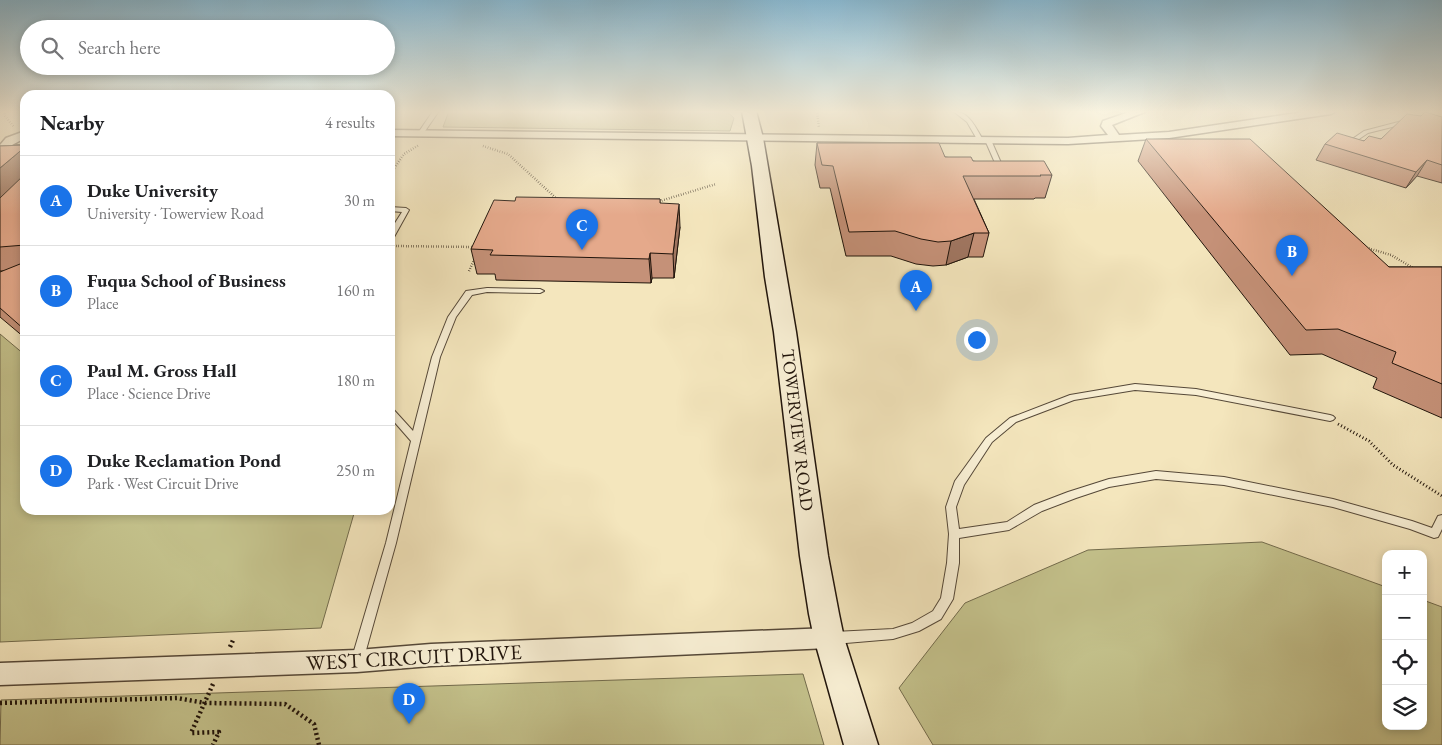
<!DOCTYPE html>
<meta charset="utf-8">
<style>
body{margin:0;font-family:"EB Garamond",serif;background:#f6f6f6;color:#202124}
.controls{position:absolute;right:15px;bottom:15px;display:grid;overflow:hidden;border-radius:10px;box-shadow:0 2px 8px #0003}
.controls button{width:45px;height:45px;display:grid;place-items:center;padding:0;border:0;border-bottom:1px solid #e0e0e0;background:#fff;color:#202124;font:25px sans-serif}
.you{position:absolute;left:976px;top:339px;width:18px;height:18px;margin:-12px;border:4px solid #fff;border-radius:50%;background:#1a73e8;box-shadow:0 0 0 8px #1a73e833}
.badge{display:grid;place-items:center;width:32px;height:32px;border-radius:50%;background:#1a73e8;color:#fff;font-size:16px;font-weight:700}
.pin{position:absolute;translate:-50% -41px;filter:drop-shadow(0 1px 2px #0008)}
.pin::after{content:'';position:absolute;top:26px;width:18px;height:15px;background:inherit;clip-path:polygon(0 0,100% 0,50% 100%)}
.list{margin:0;padding:0;list-style:none}
h2{display:flex;justify-content:space-between;align-items:center;height:65px;margin:0;padding:0 20px;font-size:21px}
h2 small{font-size:16px;font-weight:400;color:#757577}
.list li{display:grid;grid-template-columns:32px 1fr auto;gap:15px;align-items:center;box-sizing:border-box;height:90px;padding:0 20px;border-top:1px solid #e0e0e0}
.list b{display:block;font-size:19px;white-space:nowrap}
.list p{margin:0;font-size:16px;white-space:nowrap;color:#757577}
.list em{font-size:16px;font-style:normal;color:#757577}
.icon{flex:none;width:28px;height:28px;fill:none;stroke:currentColor;stroke-width:2;stroke-linecap:round;stroke-linejoin:round}
.map{position:relative;flex:none;width:1442px;height:745px;overflow:hidden}
.search{position:absolute;background:#fff;box-shadow:0 2px 8px #0003;left:20px;top:20px;width:375px;height:55px;display:flex;align-items:center;gap:12px;box-sizing:border-box;padding:0 18px;border-radius:28px;color:#757577;font-size:19px}
.panel{position:absolute;background:#fff;box-shadow:0 2px 8px #0003;left:20px;top:90px;width:375px;height:425px;border-radius:15px}
.map>svg:first-child{display:block}
.green{fill:#c4c28c;stroke:#726b4c}
.lines{fill:none;stroke-linecap:round;stroke-linejoin:round}
.lane-casing{stroke:#554838;stroke-width:2}
.street-casing{stroke:#554838;stroke-width:3}
.secondary-casing{stroke:#20140b;stroke-width:3}
.path-far2{stroke:#20140b;stroke-width:2.5;stroke-dasharray:0.5 2;stroke-linecap:butt}
.path-far1{stroke:#20140b;stroke-width:3;stroke-dasharray:1 2.5;stroke-linecap:butt}
.path{stroke:#20140b;stroke-width:4.5;stroke-dasharray:2 3;stroke-linecap:butt}
.lane{fill:#f8efd4;fill-rule:evenodd}
.street{fill:#f8efd4;fill-rule:evenodd}
.secondary{fill:#f8efd4;fill-rule:evenodd}
.wall{fill:#c59178;stroke:#20140b}
.shaded-wall{fill:#a07661;stroke:#20140b}
.building{fill:#e5a98b;stroke:#20140b}
.labels{text-anchor:middle;dominant-baseline:central;stroke-width:5;stroke-linejoin:round;paint-order:stroke}
.street-label{font-size:18px;fill:#20140b;stroke:#f8efd4}
.near-street-label{font-size:21px;fill:#20140b;stroke:#f8efd4}
</style>
<div class="map">
<svg width="1442" height="745" viewBox="0 0 1442 745">
<rect width="100%" height="100%" fill="#f4e6bd"/>
<filter id="stains"><feTurbulence type="fractalNoise" baseFrequency=".004" numOctaves="4"/><feColorMatrix values="0 0 0 0 .2 0 0 0 0 .09 0 0 0 0 .02 0 0 0 .5 -.17"/></filter>
<radialGradient id="worn" r=".72"><stop offset=".6" stop-color="#630" stop-opacity="0"/><stop offset="1" stop-color="#630" stop-opacity=".3"/></radialGradient>
<g class="green">
<polygon points="449,111 726,111 734,118 730,131 443,127"/>
<polygon points="0,334 25,355 25,510 355,510 321,628 0,642"/>
<polygon points="1262,542 1386,587 1386,726 1423,726 1423,600 1442,607 1442,745 933,745 899,688 965,603 1088,550"/>
<polygon points="803,674 824,745 0,745 1,700"/>
</g>
<g class="lines">
<g class="lane-casing">
<g id="lane">
<polygon points="433,111 439,111 423,134 419,134 418,133"/>
<path d="M 953,111 C 969,111 976,128 983,140 L 982,141 L 978,141 L 967,122 Z"/>
<polygon points="1406,120 1409,122 1408,123 1368,133 1353,143 1348,142 1364,131"/>
<polygon points="988,138 991,140 1005,172 1004,173 999,172 985,140"/>
<polygon points="390,207 406,208 409,210 394,237 390,239 390,231 402,212 390,211"/>
<polygon points="487,288 540,289 544,291 540,293 487,292 472,295 456,317 440,357 396,543 363,661 361,665 357,667 353,665 351,661 386,543 411,441 390,417 390,408 393,409 413,431 432,357 448,317 466,291"/>
<polygon points="1135,384 1196,389 1330,415 1333,416 1335,418 1333,420 1330,421 1196,395 1135,390 1074,400 1016,422 992,442 964,485 956,507 959,529 1007,522 1034,505 1068,492 1109,479 1156,471 1224,477 1333,499 1412,521 1432,528 1438,516 1442,515 1442,529 1438,537 1434,538 1410,529 1333,507 1224,485 1156,479 1109,487 1076,498 1042,511 1009,530 959,538 959,563 953,599 941,619 919,631 893,639 834,644 830,642 828,638 830,634 834,632 893,629 912,623 933,611 941,598 947,563 949,534 946,507 955,481 986,438 1010,418 1070,395"/>
</g>
</g>
<g class="street-casing">
<g id="street">
<polygon points="1132,111 1147,111 1112,125 1119,135 1169,132 1310,111 1336,111 1331,114 1169,138 1068,144 390,136 390,130 1068,138 1108,135 1101,126 1103,121"/>
<polygon points="25,131 25,138 12,145 25,146 25,152 6,151 0,145 6,138"/>
<polygon points="829,628 837,631 840,638 837,645 829,648 431,666 357,672 0,685 0,663 357,650 431,644"/>
</g>
</g>
<g class="secondary-casing">
<polygon id="secondary" points="742,111 756,111 763,138 796,332 828,556 839,614 844,638 878,745 844,745 814,638 809,614 800,556 774,332 765,277 752,166"/>
</g>
<g class="path-far2">
<polyline points="4,111 5,116 14,127"/>
<polyline points="817,111 819,128"/>
<polyline points="483,146 508,154 558,200"/>
<polyline points="390,174 404,154 419,145"/>
<polyline points="657,202 716,184"/>
<polyline points="396,246 475,247"/>
<polyline points="1364,247 1391,255 1415,269"/>
<polyline points="469,271 475,258"/>
</g>
<polyline class="path-far1" points="1338,424 1369,441 1393,465 1442,496"/>
<g class="path">
<polyline points="230,647 234,638"/>
<polyline points="213,684 191,733 219,732 213,745"/>
<polyline points="0,703 177,698 205,703 285,704 314,724 319,745"/>
</g>
<use href="#lane" class="lane"/>
<use href="#street" class="street"/>
<use href="#secondary" class="secondary"/>
</g>
<g class="wall">
<polygon points="1421,116 1442,117 1442,183 1417,176 1406,188 1316,160 1325,144 1381,139"/>
<polygon points="1146,139 1389,267 1442,267 1442,418 1373,388 1377,378 1322,354 1290,355 1138,161"/>
<polygon points="817,143 945,157 973,161 1052,175 1045,198 1035,198 1034,199 974,199 989,233 983,257 968,257 946,265 933,266 916,264 891,256 846,256 830,188 820,188 815,165"/>
<polygon points="25,145 25,338 0,317 0,272 4,271 0,271 0,146"/>
<polygon points="660,199 660,203 680,227 674,278 652,278 651,283 496,280 495,274 477,274 471,249 515,201"/>
</g>
<g class="shaded-wall">
<polygon points="25,147 25,181 0,203 0,168"/>
<polygon points="1427,160 1417,176 1406,188 1416,172"/>
<polygon points="679,204 680,227 674,278 673,254"/>
<polygon points="974,233 968,257 946,265 951,241"/>
<polygon points="650,253 652,278 651,283 649,259"/>
</g>
<g class="building">
<polygon points="1425,112 1442,117 1442,165 1427,160 1416,172 1325,144 1337,133 1364,141 1369,136 1381,139 1407,114 1421,116"/>
<polygon points="1146,139 1250,139 1389,267 1442,267 1442,384 1392,363 1396,352 1338,329 1306,330"/>
<polygon points="817,143 939,143 945,157 971,157 973,161 1044,161 1052,175 1040,175 1041,176 963,176 989,233 974,233 951,241 938,242 921,239 895,231 849,232 833,166 822,165"/>
<polygon points="25,145 25,147 0,168 0,146"/>
<polygon points="25,174 25,245 0,247 0,198"/>
<polygon points="516,197 660,199 660,203 679,204 673,254 650,253 649,259 490,255 493,250 471,249 494,200 515,201"/>
<polygon points="25,262 25,330 0,308 0,272"/>
</g>
<linearGradient id="sky" x2="0" y2="1"><stop stop-color="#89b9d2"/><stop offset="0.52" stop-color="#faf4e1"/><stop offset="1" stop-color="#faf4e1" stop-opacity="0"/></linearGradient>
<rect width="1442" height="215" fill="url(#sky)"/>
<g class="labels">
<g class="street-label">
<text transform="translate(798 430) rotate(83)">TOWERVIEW ROAD</text>
</g>
<g class="near-street-label">
<text transform="translate(414 657) rotate(-3)">WEST CIRCUIT DRIVE</text>
</g>
</g>
<rect width="100%" height="100%" filter="url(#stains)"/>
<rect width="100%" height="100%" fill="url(#worn)"/>
</svg>
<div class="controls">
<button>+</button>
<button>−</button>
<button><svg class="icon" aria-label="locate" viewBox="0 0 24 24"><circle cx="12" cy="12" r="6"/><path d="M12 2v4M12 18v4M2 12h4M18 12h4"/></svg></button>
<button><svg class="icon" aria-label="layers" viewBox="0 0 24 24"><path d="M12 4l9 5-9 5-9-5zM3 14l9 5 9-5"/></svg></button>
</div>
<div class="you"></div>
<div class="pin badge" style="left:916px;top:311px">A</div>
<div class="pin badge" style="left:1292px;top:276px">B</div>
<div class="pin badge" style="left:582px;top:250px">C</div>
<div class="pin badge" style="left:409px;top:724px">D</div>
<div class="search"><svg class="icon" aria-label="search" viewBox="0 0 24 24"><circle cx="10" cy="10" r="6"/><path d="M15 15l6 6"/></svg>Search here</div>
<section class="panel">
<h2>Nearby<small>4 results</small></h2>
<ul class="list">
<li><span class="badge">A</span><div><b>Duke University</b><p>University · Towerview Road</p></div><em>30 m</em></li>
<li><span class="badge">B</span><div><b>Fuqua School of Business</b><p>Place</p></div><em>160 m</em></li>
<li><span class="badge">C</span><div><b>Paul M. Gross Hall</b><p>Place · Science Drive</p></div><em>180 m</em></li>
<li><span class="badge">D</span><div><b>Duke Reclamation Pond</b><p>Park · West Circuit Drive</p></div><em>250 m</em></li>
</ul>
</section>
</div>
